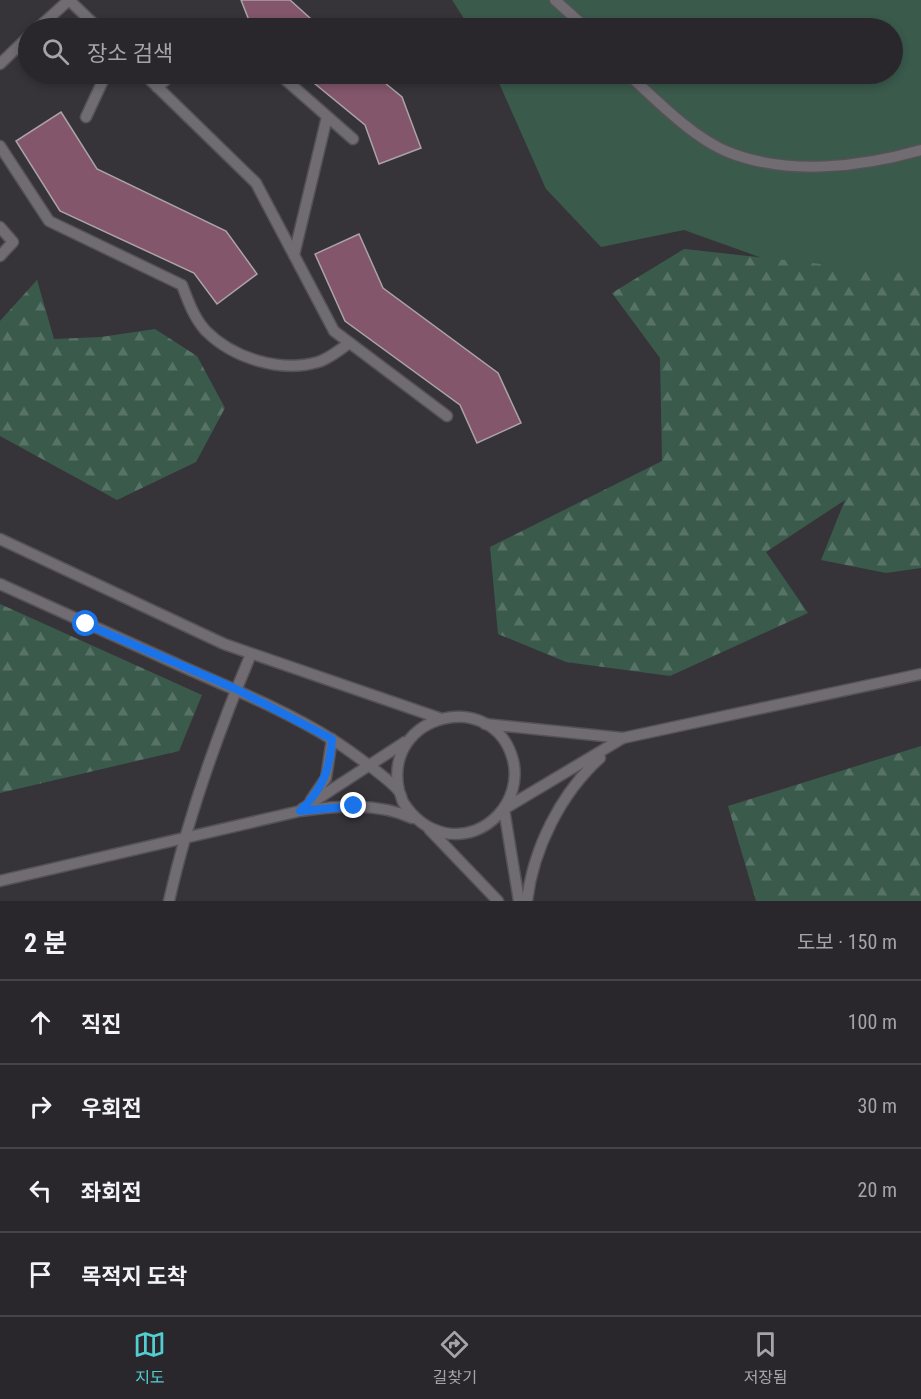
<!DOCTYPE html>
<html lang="ko">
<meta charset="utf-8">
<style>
body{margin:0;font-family:"Roboto Condensed","Noto Sans KR",sans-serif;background:#312f33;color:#f1f3f6}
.stop{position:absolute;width:18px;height:18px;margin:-14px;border:4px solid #1a73e8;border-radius:50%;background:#fff}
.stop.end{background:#1a73e8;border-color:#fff;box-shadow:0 2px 6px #0008}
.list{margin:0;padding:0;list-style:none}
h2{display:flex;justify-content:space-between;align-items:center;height:78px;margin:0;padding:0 24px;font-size:26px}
h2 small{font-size:20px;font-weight:400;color:#a5a5a9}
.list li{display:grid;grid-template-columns:39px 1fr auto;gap:18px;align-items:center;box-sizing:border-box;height:84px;padding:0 24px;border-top:2px solid #454447}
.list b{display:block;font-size:22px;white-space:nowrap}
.list em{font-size:20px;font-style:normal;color:#a5a5a9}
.icon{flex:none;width:33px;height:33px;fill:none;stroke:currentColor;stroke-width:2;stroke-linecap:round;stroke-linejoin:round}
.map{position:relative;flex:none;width:921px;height:901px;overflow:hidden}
.search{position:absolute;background:#29272b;box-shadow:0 3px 9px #0003;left:18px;right:18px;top:18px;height:66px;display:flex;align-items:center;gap:15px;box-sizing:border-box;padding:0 21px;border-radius:33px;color:#a5a5a9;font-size:22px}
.sheet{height:414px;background:#29272b}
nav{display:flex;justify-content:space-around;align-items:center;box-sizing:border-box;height:84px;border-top:2px solid #454447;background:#29272b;font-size:16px;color:#a5a5a9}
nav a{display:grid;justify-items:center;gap:3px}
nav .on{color:#52cdd0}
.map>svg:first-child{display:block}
.grass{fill:#3a5a4c}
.forest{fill:url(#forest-firs)}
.building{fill:#83566b;stroke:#aba3a7;stroke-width:1.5}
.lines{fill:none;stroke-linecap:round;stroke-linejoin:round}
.lane-casing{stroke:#545255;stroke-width:13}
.lane{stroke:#706c72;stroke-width:10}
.route{stroke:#1a73e8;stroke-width:8}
</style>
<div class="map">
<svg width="921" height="901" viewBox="0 0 921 901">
<defs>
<pattern id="forest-firs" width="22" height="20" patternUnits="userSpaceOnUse" patternTransform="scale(1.5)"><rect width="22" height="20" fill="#3a5a4c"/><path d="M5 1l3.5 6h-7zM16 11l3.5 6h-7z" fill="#577266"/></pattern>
</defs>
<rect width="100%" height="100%" fill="#373439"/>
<polygon class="grass" points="452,0 921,0 921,310 871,297 684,230 601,247 546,189 495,74 892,74 892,28 470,28"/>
<g class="forest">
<polygon points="684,249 921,275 921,568 886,573 821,560 845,500 766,552 808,613 670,676 566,662 498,634 490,547 662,461 660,358 612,293"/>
<polygon points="37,280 54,339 101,337 155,329 197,356 225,408 196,462 117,500 0,436 0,321"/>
<polygon points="0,604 202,695 179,751 0,793"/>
<polygon points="921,746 921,901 756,901 728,806"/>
</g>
<g class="building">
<polygon points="241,0 290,0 321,28 252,28"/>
<polygon points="303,74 374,74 402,97 421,148 379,164 365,125"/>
<polygon points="61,112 97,169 226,231 257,274 217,304 194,273 60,211 16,141"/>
<polygon points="359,234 383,288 498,373 521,423 477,443 460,405 345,321 315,254"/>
</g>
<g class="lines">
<g class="lane-casing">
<g id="lane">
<polyline points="69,0 98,28"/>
<polyline points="555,0 586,28"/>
<polyline points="38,28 69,0"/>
<polyline points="227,28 229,28"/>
<polyline points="0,64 28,37"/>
<polyline points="144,74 256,183 334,331 447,416"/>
<polyline points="279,74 353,139"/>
<path d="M 628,74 C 655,99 693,138 728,152 C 788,176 861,167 921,150"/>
<polyline points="157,87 173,74"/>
<polyline points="86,117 106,74"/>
<path d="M 0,146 L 49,221 L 182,285 C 188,301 194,318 206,331 C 233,358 280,373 318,362 C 329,359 340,349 350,343"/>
<polyline points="0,227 13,242 0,256"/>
<polyline points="294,255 327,117"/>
<polyline points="0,539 224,644 439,718"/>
<path d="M 0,584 C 63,613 127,641 190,670 C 238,691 288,712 333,740 C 346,748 389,779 398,790 C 401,793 401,798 403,802 C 413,818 426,829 445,833 C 487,841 523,800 513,760 C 494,687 382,713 399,791"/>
<polyline points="485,724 623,738 921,674"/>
<polyline points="311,800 326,778 332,739"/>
<polyline points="302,809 405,742"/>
<polyline points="429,829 498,901"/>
<path d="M 0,881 L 300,811 C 338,806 376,802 412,818"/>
<path d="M 169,901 C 188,816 217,735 251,654"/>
<polyline points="519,901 504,809 623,738"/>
<path d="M 527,901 C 533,849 561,793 600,758"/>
</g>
</g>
<use href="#lane" class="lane"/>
</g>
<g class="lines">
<path class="route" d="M 86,624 L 236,689 L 332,739 C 330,770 322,790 300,811 L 354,806"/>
</g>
</svg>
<div class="stop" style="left:86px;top:624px"></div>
<div class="stop end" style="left:354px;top:806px"></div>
<div class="search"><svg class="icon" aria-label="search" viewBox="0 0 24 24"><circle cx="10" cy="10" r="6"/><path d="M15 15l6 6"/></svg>장소 검색</div>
</div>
<section class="sheet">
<h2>2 분<small>도보 · 150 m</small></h2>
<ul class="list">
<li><svg class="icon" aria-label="ahead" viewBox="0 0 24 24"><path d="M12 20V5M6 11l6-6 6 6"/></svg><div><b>직진</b></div><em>100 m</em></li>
<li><svg class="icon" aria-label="right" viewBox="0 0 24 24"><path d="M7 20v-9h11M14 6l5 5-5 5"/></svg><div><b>우회전</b></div><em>30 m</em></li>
<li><svg class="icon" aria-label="left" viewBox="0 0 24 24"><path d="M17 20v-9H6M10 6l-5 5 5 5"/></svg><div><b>좌회전</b></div><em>20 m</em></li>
<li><svg class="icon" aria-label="arrive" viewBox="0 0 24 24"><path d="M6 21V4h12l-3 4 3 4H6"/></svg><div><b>목적지 도착</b></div></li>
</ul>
</section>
<nav>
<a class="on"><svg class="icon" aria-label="map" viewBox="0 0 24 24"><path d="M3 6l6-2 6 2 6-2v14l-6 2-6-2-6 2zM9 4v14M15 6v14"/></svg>지도</a>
<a><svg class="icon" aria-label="directions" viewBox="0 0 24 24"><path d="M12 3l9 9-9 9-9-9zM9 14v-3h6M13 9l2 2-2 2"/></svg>길찾기</a>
<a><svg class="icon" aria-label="saved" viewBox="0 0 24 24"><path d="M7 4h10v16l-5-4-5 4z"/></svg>저장됨</a>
</nav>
